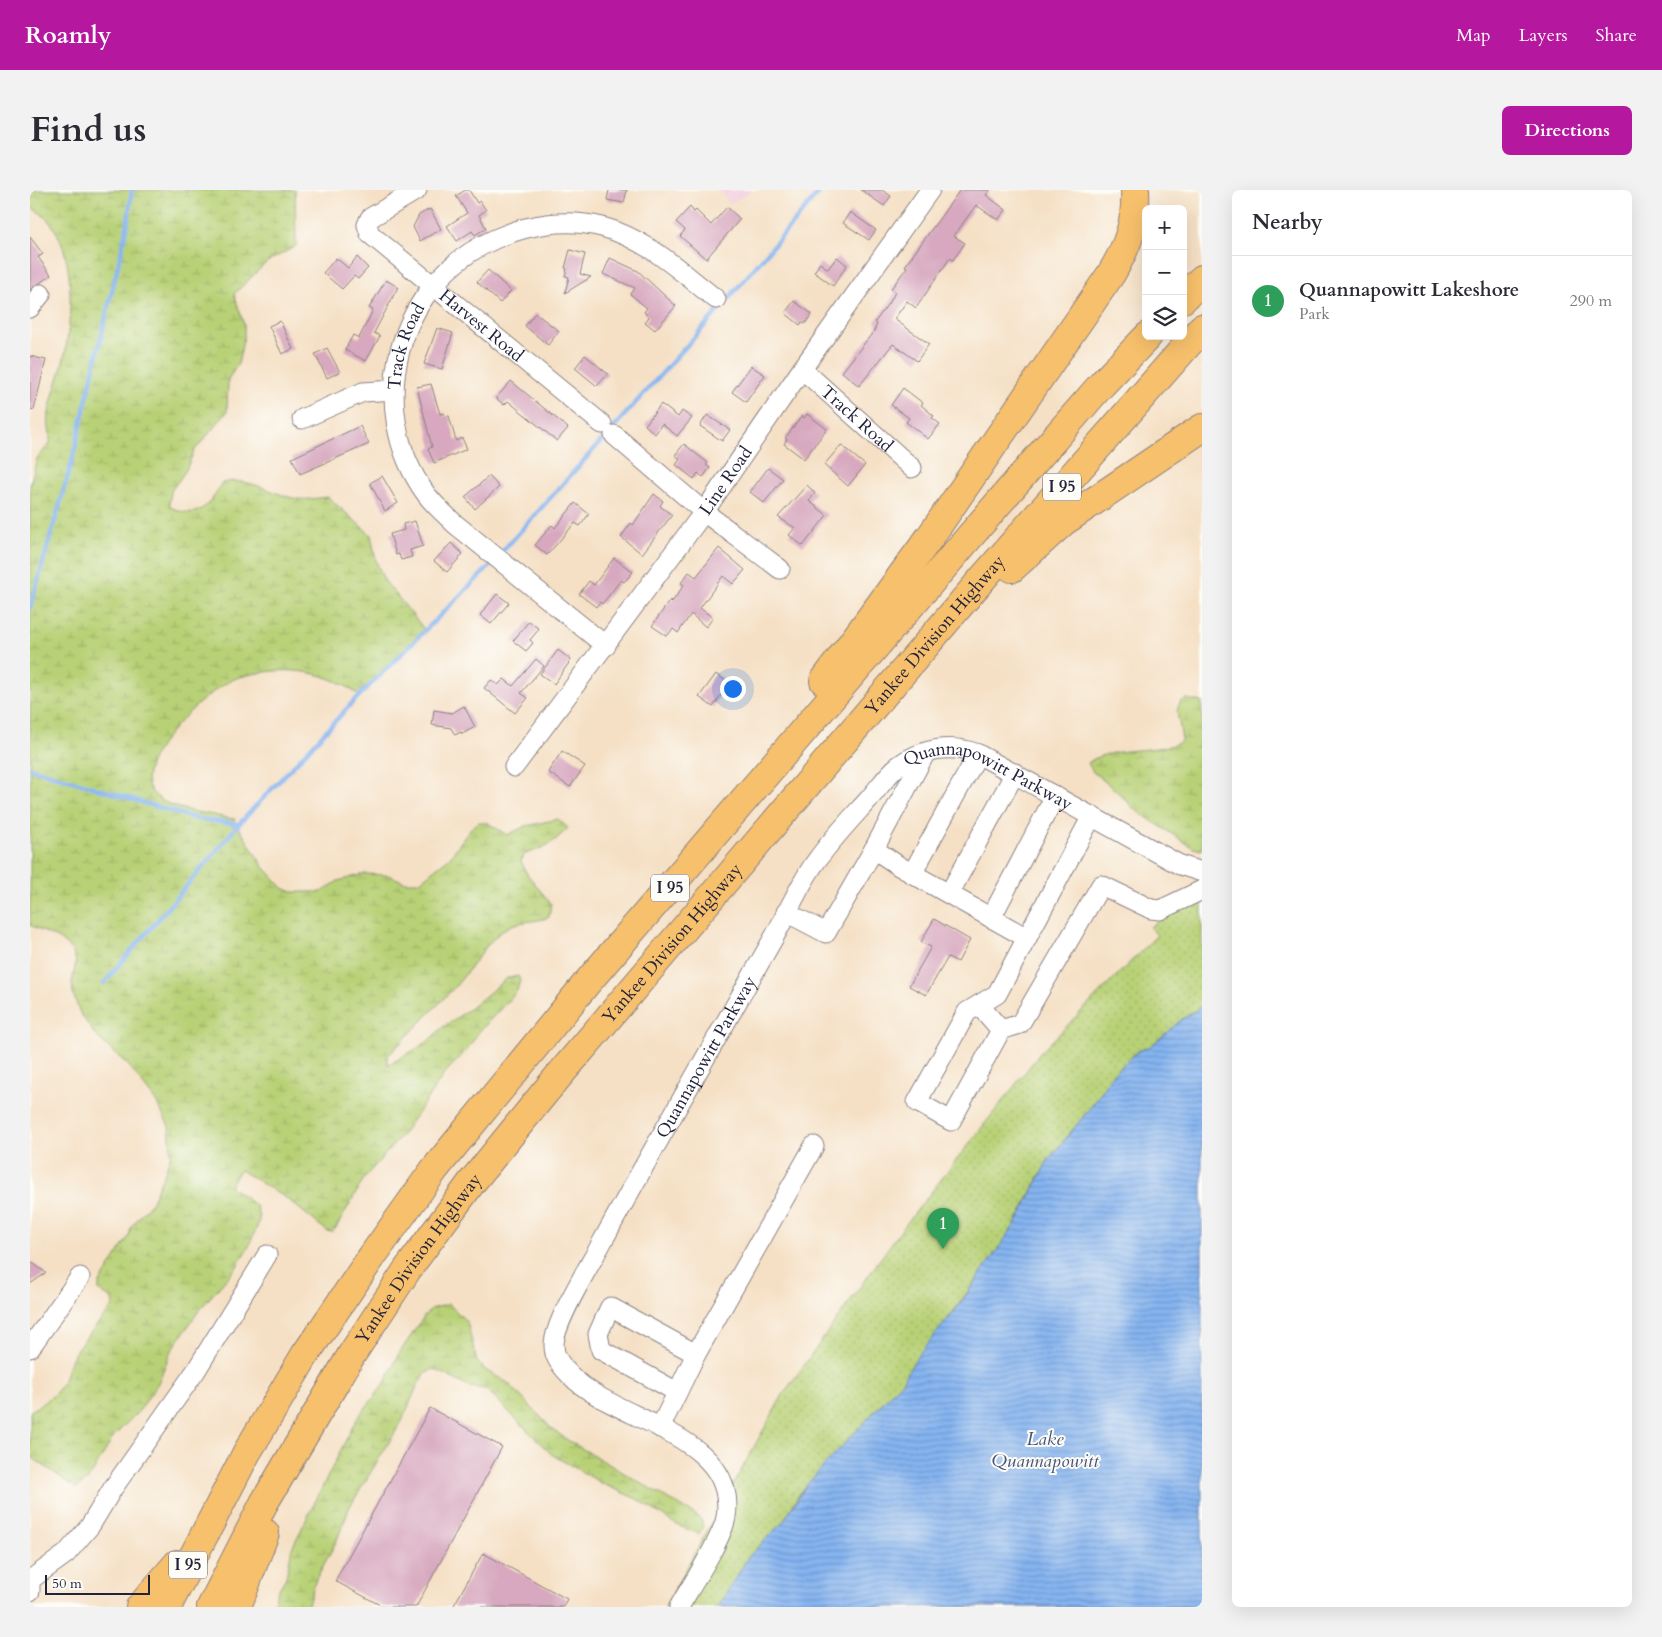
<!DOCTYPE html>
<meta charset="utf-8">
<style>
body{margin:0;font-family:Cardo,serif;background:#f2f2f3;color:#2b2b33}
.controls{position:absolute;right:15px;top:15px;display:grid;overflow:hidden;border-radius:8px;box-shadow:0 5px 20px #0002}
.controls button{width:45px;height:45px;display:grid;place-items:center;padding:0;border:0;border-bottom:1px solid #e1e1e2;background:#fff;color:#2b2b33;font:25px sans-serif}
.scale{position:absolute;left:15px;bottom:12px;width:105px;box-sizing:border-box;padding-left:5px;border:2px solid #22223b;border-top:0;font-size:14px;line-height:18px;white-space:nowrap;color:#22223b;-webkit-text-stroke:4px #fdfcf7;paint-order:stroke}
.you{position:absolute;left:702px;top:498px;width:18px;height:18px;margin:-12px;border:4px solid #fff;border-radius:50%;background:#1a73e8;box-shadow:0 0 0 8px #1a73e833}
.badge{display:grid;place-items:center;width:32px;height:32px;border-radius:50%;background:#b5179e;color:#fff;font-size:16px;font-weight:700}
.pin{position:absolute;translate:-50% -41px;filter:drop-shadow(0 1px 2px #0008)}
.pin::after{content:'';position:absolute;top:26px;width:18px;height:15px;background:inherit;clip-path:polygon(0 0,100% 0,50% 100%)}
.list{margin:0;padding:0;list-style:none}
h2{display:flex;justify-content:space-between;align-items:center;height:65px;margin:0;padding:0 20px;font-size:21px}
h2 small{font-size:16px;font-weight:400;color:#7c7c81}
.list li{display:grid;grid-template-columns:32px 1fr auto;gap:15px;align-items:center;box-sizing:border-box;height:90px;padding:0 20px;border-top:1px solid #e1e1e2}
.list b{display:block;font-size:19px;white-space:nowrap}
.list p{margin:0;font-size:16px;white-space:nowrap;color:#7c7c81}
.list em{font-size:16px;font-style:normal;color:#7c7c81}
.icon{flex:none;width:28px;height:28px;fill:none;stroke:currentColor;stroke-width:2;stroke-linecap:round;stroke-linejoin:round}
.map{position:relative;flex:none;width:1172px;height:1417px;overflow:hidden;border-radius:8px}
header{display:flex;align-items:center;gap:30px;box-sizing:border-box;height:70px;padding:0 25px;background:#b5179e;color:#fff}
header strong{font-size:24px}
nav{display:flex;gap:28px;margin-inline-start:auto;font-size:18px}
.intro{display:flex;align-items:center;justify-content:space-between;box-sizing:border-box;height:120px;padding:0 30px}
h1{margin:0;font-size:35px}
.button{padding:12px 22px;border-radius:8px;background:#b5179e;color:#fff;font-size:18px;font-weight:700}
main{display:flex;gap:30px;padding:0 30px}
aside{flex:1;background:#fff;border-radius:8px;box-shadow:0 5px 20px #0002}
.map>svg:first-child{display:block}
.built{fill:#f3cfe0}
.wetland{fill:url(#wetland-marsh);stroke:#6d7a58}
.park{fill:url(#park-dots);stroke:#6d7a58}
.water{fill:url(#water-rules);stroke:#546b96}
.lines{fill:none;stroke-linecap:round;stroke-linejoin:round}
.stream{stroke:#85b4f0;stroke-width:4.5}
.building{fill:#d7a8bf}
.minor-casing{stroke:#8c8180;stroke-width:21}
.highway-casing{stroke:#8c8180;stroke-width:30}
.minor{stroke:#fff;stroke-width:19}
.highway{stroke:#f7c06c;stroke-width:28}
.labels{text-anchor:middle;dominant-baseline:central;stroke-width:4;stroke-linejoin:round;paint-order:stroke}
.shield{fill:#fdfcf7;stroke:#646373;stroke-width:1}
.shield-label{font-size:16px;font-weight:bold;fill:#22223b}
.street-label{font-size:18px;fill:#22223b;stroke:#fdfcf7}
.water-label{font-size:19px;font-style:italic;fill:#45557a;stroke:#fdfcf7}
</style>
<header>
<strong>Roamly</strong>
<nav><a>Map</a><a>Layers</a><a>Share</a></nav>
</header>
<div class="intro"><h1>Find us</h1><a class="button">Directions</a></div>
<main>
<div class="map">
<svg width="1172" height="1417" viewBox="0 0 1172 1417">
<defs>
<pattern id="wetland-marsh" width="20" height="14" patternUnits="userSpaceOnUse" patternTransform="scale(1.25)"><rect width="20" height="14" fill="#b8d176"/><path d="M1 5h8M5 5V1M11 12h8M15 12V8" fill="none" stroke="#9eb367"/></pattern>
<pattern id="park-dots" width="8" height="8" patternUnits="userSpaceOnUse" patternTransform="scale(1.25)"><rect width="8" height="8" fill="#b8d176"/><path d="M2 2h.1M6 6h.1" fill="none" stroke="#9eb367" stroke-width="1.8" stroke-linecap="round"/></pattern>
<pattern id="water-rules" width="6" height="5" patternUnits="userSpaceOnUse" patternTransform="scale(1.25)"><rect width="6" height="5" fill="#85b4f0"/><path d="M0 2.5h6" fill="none" stroke="#6c92c4"/></pattern>
</defs>
<rect width="100%" height="100%" fill="#fdfcf7"/>
<filter id="ink" filterUnits="userSpaceOnUse"><feTurbulence type="fractalNoise" baseFrequency=".02" numOctaves="2"/><feDisplacementMap in="SourceGraphic" scale="10" xChannelSelector="R" yChannelSelector="G"/><feConvolveMatrix kernelMatrix="1 2 1 2 8 2 1 2 1" color-interpolation-filters="sRGB"/></filter>
<filter id="wash" filterUnits="userSpaceOnUse"><feTurbulence type="fractalNoise" baseFrequency=".0096" numOctaves="4" result="noise"/><feDisplacementMap in="SourceGraphic" scale="20" xChannelSelector="R" yChannelSelector="G"/><feGaussianBlur stdDeviation="1.12" result="paint"/><feColorMatrix in="noise" values="0 0 0 0 0 0 0 0 0 0 0 0 0 0 0 0 0 1.4 0 .05"/><feComposite in="paint" operator="in"/></filter>
<g filter="url(#wash)">
<rect width="100%" height="100%" fill="#f5e0c5"/>
<polygon class="built" points="690,0 722,0 700,14"/>
<g class="wetland">
<path d="M 0,0 L 265,0 L 266,56 L 237,72 L 204,104 L 214,135 L 214,146 L 208,174 L 198,189 L 197,222 L 164,261 L 156,280 L 141,301 L 139,316 C 167,332 179,316 192,293 C 218,286 240,303 263,308 C 275,311 286,308 298,307 L 341,345 L 346,371 L 354,390 L 394,439 L 348,489 L 326,503 C 293,478 249,476 210,487 C 182,494 105,566 119,597 C 128,617 165,622 184,625 C 191,626 197,629 205,629 L 203,634 L 209,638 L 233,676 L 253,698 L 262,702 L 292,702 L 308,691 L 334,684 L 358,685 L 375,692 L 389,692 L 420,667 L 441,638 L 449,632 L 458,633 L 477,645 L 496,636 L 528,629 L 538,638 C 525,652 513,659 495,664 L 491,671 L 497,684 L 521,714 L 519,727 C 504,733 489,730 476,738 C 456,751 439,783 421,801 C 400,823 378,845 357,867 L 358,875 L 396,853 L 413,837 L 442,817 L 477,788 L 488,786 L 490,790 L 487,801 L 449,842 L 436,861 L 415,883 L 373,944 L 335,987 L 306,1038 L 302,1042 L 297,1041 L 256,1008 L 210,980 L 200,996 L 226,1016 L 229,1026 L 229,1032 L 218,1058 L 206,1078 L 170,1119 L 141,1161 L 128,1193 L 109,1221 L 84,1246 L 58,1290 L 46,1298 L 0,1266 L 0,1222 L 24,1205 L 34,1190 L 40,1171 L 48,1157 L 83,1116 L 82,1109 L 69,1101 L 69,1094 L 99,1046 L 101,1037 L 121,1013 L 136,979 L 141,964 L 139,936 L 125,910 L 99,876 L 66,846 L 50,823 L 43,804 L 42,792 L 46,772 L 42,760 L 29,749 L 0,735 L 0,295 L 7,268 L 20,254 C 21,244 17,234 19,223 C 22,204 30,186 34,168 C 43,124 49,39 0,17 Z"/>
<path d="M 1157,509 L 1172,512 L 1172,660 L 1163,658 L 1104,619 L 1089,603 L 1063,582 L 1058,573 C 1074,557 1124,563 1149,553 L 1152,549 L 1147,521 L 1150,512 Z"/>
<polygon points="419,1114 437,1132 447,1172 457,1181 478,1193 522,1239 539,1251 666,1325 671,1329 673,1337 669,1344 647,1335 609,1310 573,1294 521,1264 456,1199 439,1197 404,1179 396,1183 388,1194 372,1231 319,1318 307,1350 286,1389 277,1417 244,1417 246,1404 256,1387 262,1358 326,1230 355,1193 368,1165 395,1125 401,1119"/>
</g>
<polygon class="park" points="1172,698 1172,816 1151,830 1121,856 1108,861 1082,885 1064,913 1017,972 980,1044 871,1193 770,1303 753,1332 719,1366 688,1417 635,1417 754,1203 866,1047 1011,862 1127,745 1120,737"/>
<polygon class="water" points="1172,816 1172,1417 688,1417 719,1366 753,1332 777,1294 871,1193 888,1165 927,1118 988,1030 1017,972 1064,913 1082,885 1108,861 1121,856 1151,830"/>
<g class="lines">
<g class="stream">
<polyline points="470,364 687,122 791,0"/>
<polyline points="0,418 42,271 97,37 102,0"/>
<polyline points="0,578 167,629 209,634"/>
<polyline points="74,793 209,634 323,512 464,372"/>
</g>
</g>
<g id="blocks">
<g class="building">
<polygon points="435,0 439,0 447,13 450,11 456,20 449,25 456,38 445,45 442,41 427,51 417,36 437,23 426,6"/>
<polygon points="579,0 597,0 594,13 577,10"/>
<polygon points="831,0 852,0 861,6 854,16"/>
<polygon points="930,0 960,0 956,5 976,20 968,30 946,15 924,46 935,53 923,70 920,68 886,118 877,111 864,129 899,154 887,171 863,154 829,196 812,182 844,141 847,134 845,132 862,108 865,102 861,99 877,77 875,76"/>
<polygon points="660,17 664,22 666,20 681,35 697,17 710,29 676,69 650,46 655,40 646,32"/>
<polygon points="400,19 411,39 390,51 383,37 389,25"/>
<polygon points="820,22 846,40 839,50 813,33"/>
<polygon points="0,47 13,64 8,67 21,85 0,100"/>
<polygon points="540,60 555,64 550,84 561,87 535,103 539,87 535,86 537,79 535,78"/>
<polygon points="327,67 338,78 328,89 324,86 312,99 293,83 306,68 318,78"/>
<polygon points="807,67 817,75 803,96 784,82 790,73 798,79"/>
<polygon points="580,68 608,81 646,116 625,140 615,132 619,127 614,122 617,118 600,104 605,98 573,84"/>
<polygon points="458,80 481,101 470,113 447,92"/>
<polygon points="356,90 368,97 344,143 350,146 336,171 315,160 323,145 329,148 343,120 339,118"/>
<polygon points="764,111 782,124 775,134 772,132 770,135 755,123"/>
<polygon points="505,123 529,141 518,155 495,136"/>
<polygon points="250,131 263,159 252,164 239,136"/>
<polygon points="407,138 423,143 412,179 394,174"/>
<polygon points="297,158 310,182 297,188 285,164"/>
<polygon points="555,165 578,184 567,196 545,178"/>
<polygon points="0,166 16,170 4,220 0,219"/>
<polygon points="721,176 735,185 716,212 702,202"/>
<polygon points="481,191 538,238 527,251 478,211 474,215 466,208"/>
<polygon points="401,194 410,224 414,223 415,227 419,226 426,251 432,248 437,259 404,273 398,259 402,257 387,197"/>
<polygon points="873,198 893,213 891,215 904,226 902,228 910,234 898,249 876,232 879,228 861,215"/>
<polygon points="631,214 648,227 652,221 662,228 647,246 632,234 625,244 615,235"/>
<polygon points="777,224 797,239 774,269 754,254 757,249 755,248 772,226 774,228"/>
<polygon points="677,225 700,240 692,251 670,236"/>
<polygon points="330,236 339,254 270,284 262,268"/>
<polygon points="654,254 678,273 676,275 680,278 673,287 668,283 664,289 646,275 650,269 645,265"/>
<polygon points="811,255 835,275 818,296 794,275"/>
<polygon points="738,278 753,289 734,313 720,302"/>
<polygon points="352,286 368,313 355,321 340,293"/>
<polygon points="459,286 469,297 445,319 435,307"/>
<polygon points="777,295 785,303 779,311 797,325 773,356 759,345 765,338 748,327"/>
<polygon points="624,304 633,311 630,316 642,325 612,364 591,347 601,333 603,335"/>
<polygon points="545,313 559,324 550,336 545,333 517,365 505,355 522,335 525,338"/>
<polygon points="385,331 393,356 380,360 382,367 371,370 369,364 366,365 360,344 374,340 373,334"/>
<polygon points="421,353 433,364 417,382 404,371"/>
<polygon points="689,358 715,380 703,394 693,386 670,418 683,428 676,437 661,424 648,443 643,439 637,446 622,436 640,410 642,412 654,395 651,393 659,382 666,387"/>
<polygon points="584,368 603,382 594,392 591,390 572,414 570,412 566,417 549,404 559,391 564,395"/>
<polygon points="467,404 479,413 461,434 450,425"/>
<polygon points="499,431 509,439 500,450 503,453 496,461 483,451"/>
<polygon points="528,460 541,470 524,494 510,484"/>
<polygon points="506,469 514,476 491,503 498,508 485,523 454,498 461,490 468,495 474,489 483,496"/>
<polygon points="686,484 699,493 683,517 669,507"/>
<polygon points="434,516 445,537 432,544 431,542 425,545 421,538 402,535 404,520 422,523"/>
<polygon points="532,561 555,576 540,597 518,582"/>
<polygon points="904,729 940,750 928,772 918,767 896,805 879,796 901,757 891,752"/>
<polygon points="0,1071 16,1083 0,1094"/>
<polygon points="400,1218 472,1257 386,1417 354,1417 305,1391"/>
<polygon points="453,1363 537,1409 533,1417 423,1417"/>
</g>
</g>
</g>
<g filter="url(#ink)">
<use href="#blocks" fill-opacity="0" stroke="#8c8180" stroke-width="1"/>
<g class="lines">
<g class="minor-casing">
<g id="minor">
<path id="s1" d="M 387,0 L 340,28 L 337,35 L 340,44 L 572,234"/>
<polyline points="0,118 11,104"/>
<path id="s2" d="M 772,179 L 882,278"/>
<polyline points="272,229 333,202 364,200"/>
<polyline points="584,245 674,322 750,379"/>
<path id="s3" d="M 576,456 L 425,334 C 415,324 404,315 396,304 C 333,217 367,92 465,49 C 498,34 536,28 572,37 C 617,49 650,81 686,109"/>
<polyline points="896,562 844,659 869,676 997,748"/>
<path id="s4" d="M 484,577 L 674,322 L 772,179 L 900,0"/>
<polyline points="1062,626 967,804 937,822 887,912 921,931 971,840 990,834 1071,695 1121,719 1130,720 1172,700"/>
<polyline points="882,684 948,564"/>
<polyline points="919,704 985,583"/>
<polyline points="756,722 796,743 844,659"/>
<polyline points="961,728 1025,606"/>
<polyline points="949,815 971,840"/>
<polyline points="0,1158 50,1087"/>
<polyline points="647,1202 571,1160 568,1144 580,1117 666,1164 784,956"/>
<polyline points="630,1238 666,1164"/>
<polyline points="0,1401 0,1390 36,1364 60,1336 83,1298 165,1182 237,1065"/>
<path id="s5" d="M 649,1417 C 661,1396 693,1348 696,1327 C 709,1244 583,1231 540,1185 C 532,1177 524,1168 524,1156 C 523,1134 560,1075 571,1054 C 627,951 686,850 743,749 C 758,723 769,694 787,670 C 802,649 821,629 838,610 C 848,599 857,585 868,576 C 892,558 921,554 948,564 L 1150,675 L 1172,682"/>
</g>
</g>
<g class="highway-casing">
<g id="highway">
<polyline points="1153,109 1172,89"/>
<polyline points="982,378 1033,332 1172,238"/>
<path d="M 794,491 L 900,347 L 1081,84 C 1097,57 1107,33 1105,0"/>
<polyline points="110,1417 147,1374"/>
<polyline points="137,1417 216,1264 275,1165 343,1065 404,980 556,794 978,302 1072,194 1118,146"/>
<path id="s6" d="M 181,1417 L 234,1313 L 322,1164 L 377,1080 L 442,992 L 516,901 L 953,388 L 1172,138"/>
<polyline points="207,1417 235,1343"/>
</g>
</g>
<use href="#minor" class="minor"/>
<use href="#highway" class="highway"/>
</g>
</g>
<g class="labels">
<g class="shield">
<rect x="1013" y="283.5" width="38" height="27" rx="4"/>
<rect x="621" y="684.5" width="38" height="27" rx="4"/>
<rect x="139" y="1361.5" width="38" height="27" rx="4"/>
</g>
<g class="shield-label">
<text x="1032" y="297">I 95</text>
<text x="640" y="698">I 95</text>
<text x="158" y="1375">I 95</text>
</g>
<g class="street-label">
<text stroke="none"><textPath href="#s1" startOffset="216">Harvest Road</textPath></text>
<text stroke="none"><textPath href="#s3" startOffset="392">Track Road</textPath></text>
<text stroke="none"><textPath href="#s2" startOffset="74">Track Road</textPath></text>
<text stroke="none"><textPath href="#s4" startOffset="356">Line Road</textPath></text>
<text stroke="none"><textPath href="#s6" startOffset="1216">Yankee Division Highway</textPath></text>
<text stroke="none"><textPath href="#s5" startOffset="1138">Quannapowitt Parkway</textPath></text>
<text stroke="none"><textPath href="#s6" startOffset="811">Yankee Division Highway</textPath></text>
<text stroke="none"><textPath href="#s5" startOffset="688">Quannapowitt Parkway</textPath></text>
<text stroke="none"><textPath href="#s6" startOffset="406">Yankee Division Highway</textPath></text>
</g>
<g class="water-label">
<text x="1015" y="1249">Lake<tspan x="1015" dy="22">Quannapowitt</tspan></text>
</g>
</g>
</svg>
<div class="controls">
<button>+</button>
<button>−</button>
<button><svg class="icon" aria-label="layers" viewBox="0 0 24 24"><path d="M12 4l9 5-9 5-9-5zM3 14l9 5 9-5"/></svg></button>
</div>
<div class="scale">50 m</div>
<div class="you"></div>
<div class="pin badge" style="left:913px;top:1059px;background:#2e9e5b">1</div>
</div>
<aside>
<h2>Nearby<small></small></h2>
<ul class="list">
<li><span class="badge" style="background:#2e9e5b">1</span><div><b>Quannapowitt Lakeshore</b><p>Park</p></div><em>290 m</em></li>
</ul>
</aside>
</main>
